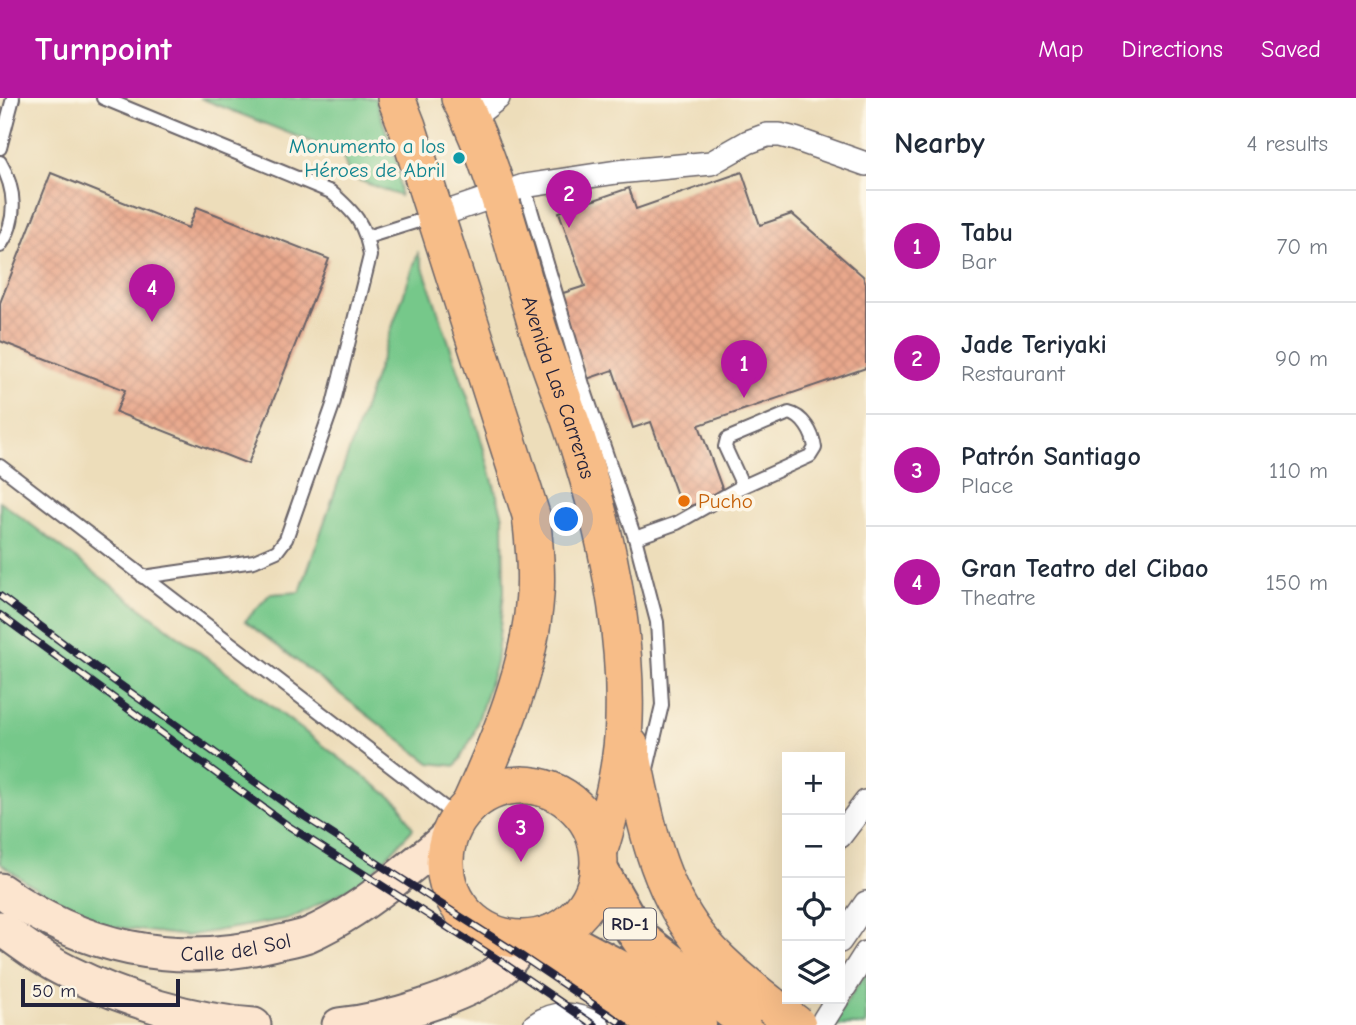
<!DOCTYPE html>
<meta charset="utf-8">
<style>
body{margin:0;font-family:"Comic Neue",sans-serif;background:#f6f6f7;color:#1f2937}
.controls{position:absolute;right:21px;bottom:21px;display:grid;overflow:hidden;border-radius:0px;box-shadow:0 7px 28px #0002}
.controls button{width:63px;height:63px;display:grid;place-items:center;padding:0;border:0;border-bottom:2px solid #e0e1e3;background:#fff;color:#1f2937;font:35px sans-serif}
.scale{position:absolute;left:21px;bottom:18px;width:159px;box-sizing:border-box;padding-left:7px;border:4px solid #22223b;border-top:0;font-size:19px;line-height:24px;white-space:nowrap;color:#22223b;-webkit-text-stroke:5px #fcf5e5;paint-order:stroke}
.you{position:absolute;left:567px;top:422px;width:24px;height:24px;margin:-18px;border:5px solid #fff;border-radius:50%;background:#1a73e8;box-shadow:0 0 0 10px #1a73e833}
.badge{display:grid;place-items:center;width:46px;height:46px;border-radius:50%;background:#b5179e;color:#fff;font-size:23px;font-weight:700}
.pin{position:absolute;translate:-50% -58px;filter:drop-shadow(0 2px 4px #0008)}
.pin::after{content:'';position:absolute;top:37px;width:24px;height:21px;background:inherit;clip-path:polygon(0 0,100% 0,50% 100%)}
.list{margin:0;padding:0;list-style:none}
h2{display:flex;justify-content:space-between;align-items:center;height:91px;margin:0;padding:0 28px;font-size:30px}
h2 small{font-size:23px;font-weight:400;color:#747a83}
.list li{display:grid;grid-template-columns:46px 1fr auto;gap:21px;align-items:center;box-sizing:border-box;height:112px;padding:0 28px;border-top:2px solid #e0e1e3}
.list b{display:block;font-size:26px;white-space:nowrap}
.list p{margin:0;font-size:23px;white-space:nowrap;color:#747a83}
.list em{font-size:23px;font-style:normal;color:#747a83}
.icon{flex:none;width:38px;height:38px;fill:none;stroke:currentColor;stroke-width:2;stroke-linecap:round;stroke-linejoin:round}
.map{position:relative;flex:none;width:866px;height:927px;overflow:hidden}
header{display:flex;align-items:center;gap:42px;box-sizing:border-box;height:98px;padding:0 35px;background:#b5179e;color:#fff}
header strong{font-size:33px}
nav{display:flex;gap:38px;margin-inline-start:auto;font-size:24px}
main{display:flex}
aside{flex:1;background:#fff}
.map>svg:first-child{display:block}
.park{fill:#76c88a;stroke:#4c7562;stroke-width:2}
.building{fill:url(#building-cross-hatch)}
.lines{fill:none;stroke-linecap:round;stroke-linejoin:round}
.service-casing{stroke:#696367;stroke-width:16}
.minor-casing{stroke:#696367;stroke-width:26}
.secondary-casing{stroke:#696367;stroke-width:37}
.primary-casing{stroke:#696367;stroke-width:40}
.motorway-casing{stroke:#696367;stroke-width:42}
.service{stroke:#fff;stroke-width:12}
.minor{stroke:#fff;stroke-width:23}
.secondary{stroke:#fce5cf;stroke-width:33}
.primary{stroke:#f7bd88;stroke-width:37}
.motorway{stroke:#f7bd88;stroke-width:38}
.rail-casing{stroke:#22223b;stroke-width:8}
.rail{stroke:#fcf5e5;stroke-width:5;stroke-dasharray:16;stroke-linecap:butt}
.primary-bridge-casing{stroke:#696367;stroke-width:40;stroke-linecap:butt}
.primary-bridge{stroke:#f7bd88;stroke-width:37}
.culture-dot{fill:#0f9aa8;stroke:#fcf5e5;stroke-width:2.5}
.food-dot{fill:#e8710a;stroke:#fcf5e5;stroke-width:2.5}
.labels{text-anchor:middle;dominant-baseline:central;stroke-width:7;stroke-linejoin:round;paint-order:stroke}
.shield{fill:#fcf5e5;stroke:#63616e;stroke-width:2}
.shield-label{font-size:19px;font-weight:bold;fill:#22223b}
.culture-label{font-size:21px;fill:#0d838f;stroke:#fcf5e5;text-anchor:end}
.street-label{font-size:21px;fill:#22223b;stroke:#fcf5e5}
.food-label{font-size:21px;fill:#c56008;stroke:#fcf5e5;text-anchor:start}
</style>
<header>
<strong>Turnpoint</strong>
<nav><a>Map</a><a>Directions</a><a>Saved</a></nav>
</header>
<main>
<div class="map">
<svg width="866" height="927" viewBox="0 0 866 927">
<defs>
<pattern id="building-cross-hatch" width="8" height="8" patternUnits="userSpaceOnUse" patternTransform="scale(1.75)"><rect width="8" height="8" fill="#e9a88c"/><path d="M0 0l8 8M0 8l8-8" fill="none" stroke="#c8907a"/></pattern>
</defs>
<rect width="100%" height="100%" fill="#fcf5e5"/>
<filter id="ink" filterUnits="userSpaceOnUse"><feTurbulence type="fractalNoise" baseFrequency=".0143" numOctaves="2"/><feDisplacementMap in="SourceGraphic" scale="14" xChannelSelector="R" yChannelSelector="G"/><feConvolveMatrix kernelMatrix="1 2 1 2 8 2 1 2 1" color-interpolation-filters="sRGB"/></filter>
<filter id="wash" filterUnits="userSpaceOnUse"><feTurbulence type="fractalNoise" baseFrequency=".00686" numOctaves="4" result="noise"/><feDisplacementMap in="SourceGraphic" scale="28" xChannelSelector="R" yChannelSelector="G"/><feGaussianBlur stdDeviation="1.57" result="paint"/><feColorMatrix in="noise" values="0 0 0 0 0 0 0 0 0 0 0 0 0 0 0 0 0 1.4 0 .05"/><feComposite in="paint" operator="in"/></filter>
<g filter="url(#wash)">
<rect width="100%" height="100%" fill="#edddba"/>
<g class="park">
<polygon points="200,0 375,0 398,68 400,98 350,79 342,56"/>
<polygon points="418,155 475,320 503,419 504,494 496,565 473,638 456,668 430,665 245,523 270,496 300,494"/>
<polygon points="0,403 399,705 413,731 364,783 292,820 186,838 98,827 26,784 0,765"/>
<polygon points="866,874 866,927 836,927 833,925"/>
</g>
<g id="blocks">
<g class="building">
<polygon points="742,74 760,127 792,116 863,178 866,186 866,270 699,327 724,396 682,411 651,324 633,330 613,272 587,281 557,197 585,188 559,114 629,90 636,111"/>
<polygon points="51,75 188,130 197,109 329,161 248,366 116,314 125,292 0,243 0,205"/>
</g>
</g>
</g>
<g filter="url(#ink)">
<use href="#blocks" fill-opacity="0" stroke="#696367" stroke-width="2"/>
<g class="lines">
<g class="service-casing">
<g id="service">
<path d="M 103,0 L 331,94 C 354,114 366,126 370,158 L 333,307 L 286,441 L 277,453 L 254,463 L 143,479"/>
<polyline points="0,50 13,0"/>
<path d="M 0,64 C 16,91 18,122 0,148"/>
<polyline points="524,88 584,290 635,440 657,524 662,607 646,675"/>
<polyline points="367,139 434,118"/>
<polyline points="0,368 458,720"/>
<path d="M 635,440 L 677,425 L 737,391 C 761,380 786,369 810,358 L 815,350 C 813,335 803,318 789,315 L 727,341 L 725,349 L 743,388"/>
</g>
</g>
<g class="minor-casing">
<g id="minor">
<polyline points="471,21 498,0"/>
<polyline points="436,118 524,88 617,74 711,65 748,44 767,37 780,37 795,41 866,66"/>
<polyline points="840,738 866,704"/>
<polyline points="840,843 866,805"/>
<polyline points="840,896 866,855"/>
<polyline points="824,922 837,901"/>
<path d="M 535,927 C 556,912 576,915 598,927"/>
</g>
</g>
<g class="secondary-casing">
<g id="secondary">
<path id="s1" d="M 0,792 C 81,850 175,870 272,846 C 284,843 297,841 308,837 C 342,822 374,799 402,776 C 418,762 436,751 450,735"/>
<path d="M 0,830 C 21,845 44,863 68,874 C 123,901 192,923 254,927"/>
<path d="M 339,927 C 385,922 463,900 500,872 C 510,865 517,852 524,842"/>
</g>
</g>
<g class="primary-casing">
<g id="primary">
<path d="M 396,0 L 407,28 L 531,417 C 534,443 537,471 535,497 C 530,571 500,641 470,707"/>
<path id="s2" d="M 460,0 C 497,73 514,153 538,231 C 550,269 566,307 578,346 C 606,434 627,529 624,622 C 623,666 612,710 599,752"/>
<path d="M 630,648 C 643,713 655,784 697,838 C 718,865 745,886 771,907"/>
<circle cx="522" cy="764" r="77"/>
<polyline points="544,849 622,898 659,927"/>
</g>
</g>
<g class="motorway-casing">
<g id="motorway">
<polyline points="599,773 623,815 643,844 751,927"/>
<polyline points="552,836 635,880 697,927"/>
</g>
</g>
<use href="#service" class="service"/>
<use href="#minor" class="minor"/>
<use href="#secondary" class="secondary"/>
<use href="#primary" class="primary"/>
<use href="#motorway" class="motorway"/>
<g class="rail-casing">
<g id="rail">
<polyline points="0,498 91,566 296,713 511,851 624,927"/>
<polyline points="0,517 287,727 502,864 594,927"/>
</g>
</g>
<use href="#rail" class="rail"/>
<g class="primary-bridge-casing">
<polyline id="primary-bridge" points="771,907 797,927"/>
</g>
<use href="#primary-bridge" class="primary-bridge"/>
</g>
</g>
<circle class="culture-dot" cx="459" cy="60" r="7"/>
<circle class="food-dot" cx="684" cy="403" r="7"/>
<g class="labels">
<rect class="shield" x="604" y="810.5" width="52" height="31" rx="5"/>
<g class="shield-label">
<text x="630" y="826">RD-1</text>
</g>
<g class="culture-label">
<text x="445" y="48">Monumento a los<tspan x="445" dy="24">Héroes de Abril</tspan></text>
</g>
<g class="street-label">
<text stroke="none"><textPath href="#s2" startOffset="306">Avenida Las Carreras</textPath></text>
<text stroke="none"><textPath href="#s1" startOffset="250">Calle del Sol</textPath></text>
</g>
<g class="food-label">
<text x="698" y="403">Pucho</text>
</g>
</g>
</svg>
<div class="controls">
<button>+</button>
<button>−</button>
<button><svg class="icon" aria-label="locate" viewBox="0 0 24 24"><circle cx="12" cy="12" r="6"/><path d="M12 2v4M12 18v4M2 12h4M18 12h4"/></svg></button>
<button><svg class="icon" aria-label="layers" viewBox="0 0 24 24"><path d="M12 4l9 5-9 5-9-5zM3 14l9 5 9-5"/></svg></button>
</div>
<div class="scale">50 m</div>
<div class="you"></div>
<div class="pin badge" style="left:744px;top:300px">1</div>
<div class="pin badge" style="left:569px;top:130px">2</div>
<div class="pin badge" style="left:521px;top:764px">3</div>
<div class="pin badge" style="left:152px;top:224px">4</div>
</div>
<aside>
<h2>Nearby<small>4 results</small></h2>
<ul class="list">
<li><span class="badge">1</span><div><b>Tabu</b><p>Bar</p></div><em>70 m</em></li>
<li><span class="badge">2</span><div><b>Jade Teriyaki</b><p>Restaurant</p></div><em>90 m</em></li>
<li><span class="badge">3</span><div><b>Patrón Santiago</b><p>Place</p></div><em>110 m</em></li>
<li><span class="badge">4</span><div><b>Gran Teatro del Cibao</b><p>Theatre</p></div><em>150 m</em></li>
</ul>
</aside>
</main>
